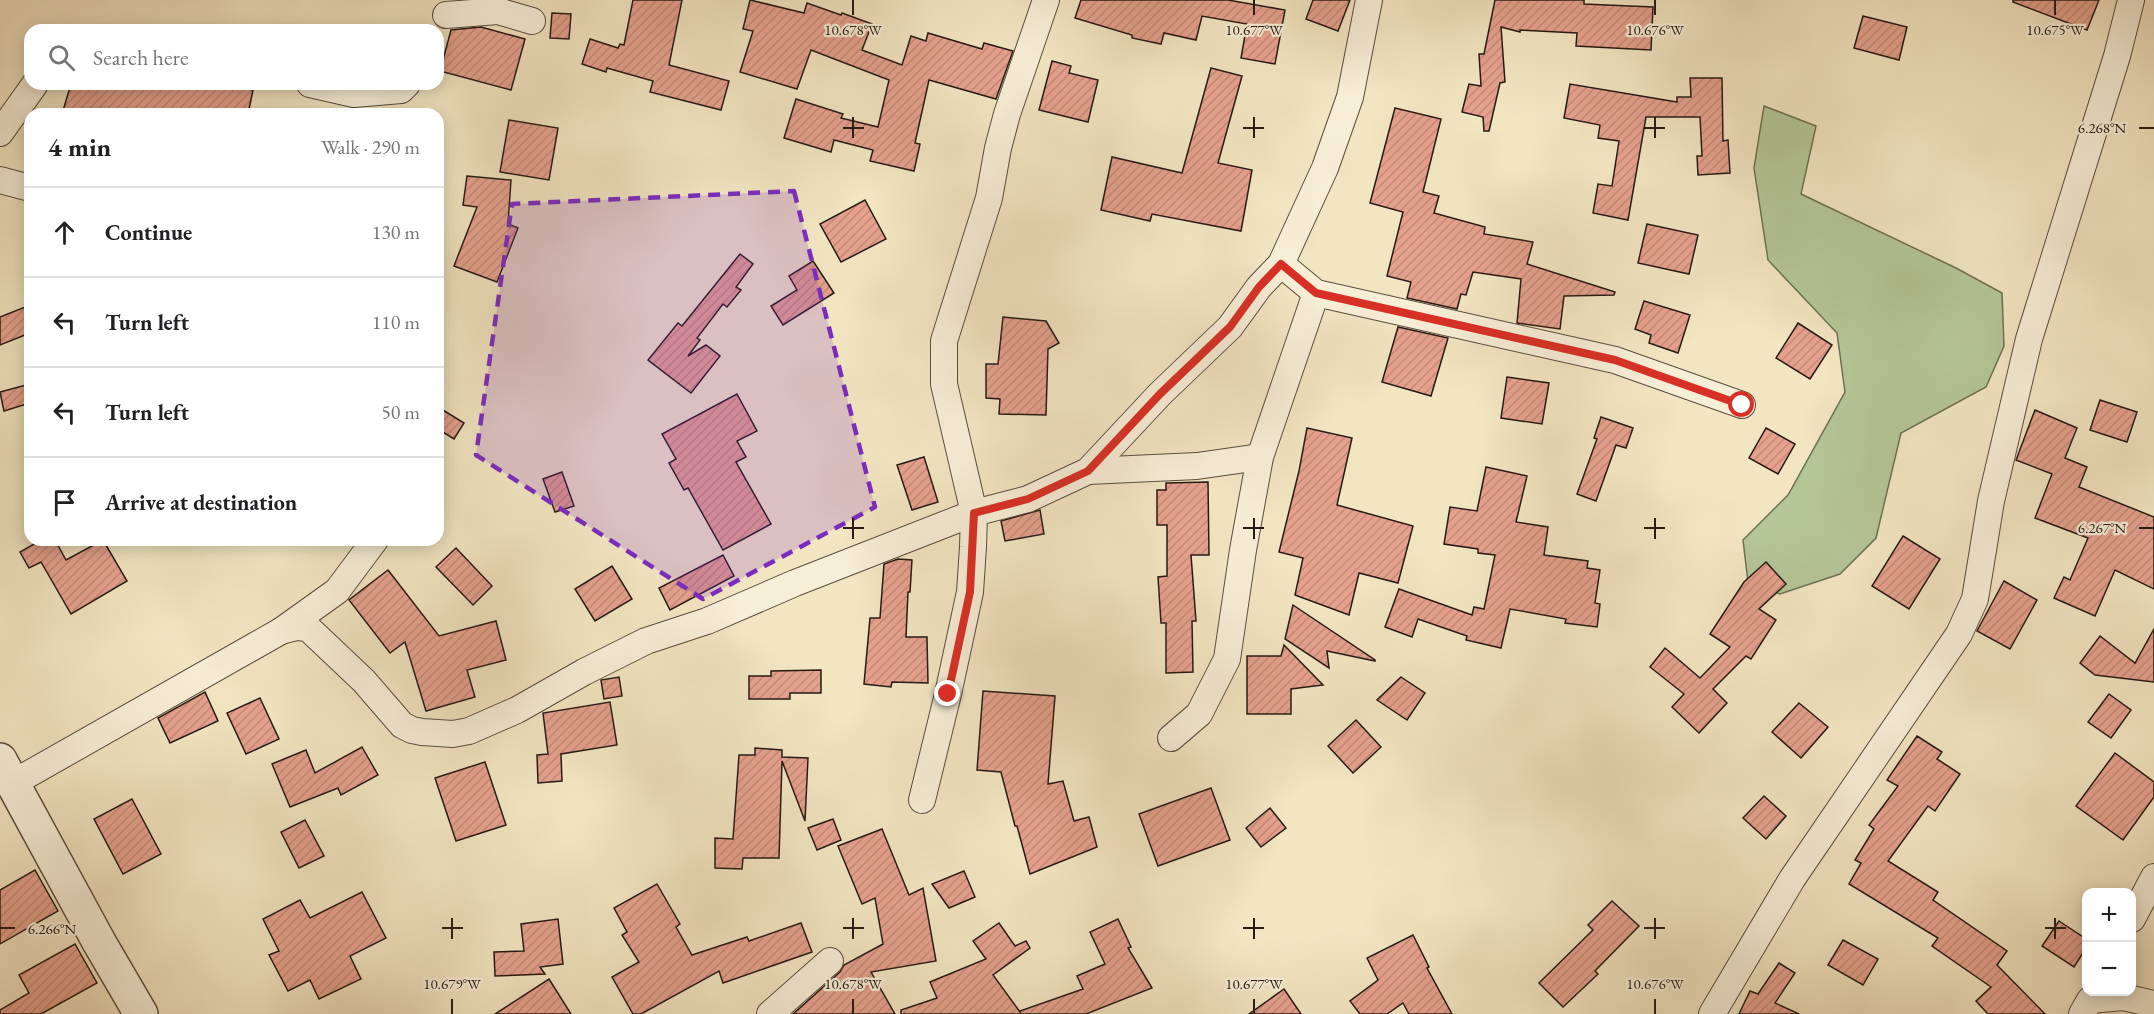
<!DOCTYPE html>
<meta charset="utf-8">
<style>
body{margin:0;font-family:"EB Garamond",serif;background:#f6f6f6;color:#202124}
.controls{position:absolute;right:18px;bottom:18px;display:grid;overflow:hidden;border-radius:12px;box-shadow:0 3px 15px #0003}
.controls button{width:54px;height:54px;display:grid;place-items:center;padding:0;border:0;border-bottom:2px solid #e0e0e0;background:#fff;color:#202124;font:30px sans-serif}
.stop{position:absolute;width:18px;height:18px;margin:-14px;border:4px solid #d93025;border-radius:50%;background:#fff}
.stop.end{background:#d93025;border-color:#fff;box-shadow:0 2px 6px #0008}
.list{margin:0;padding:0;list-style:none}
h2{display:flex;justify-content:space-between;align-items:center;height:78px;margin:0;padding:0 24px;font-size:26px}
h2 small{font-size:20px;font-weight:400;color:#757577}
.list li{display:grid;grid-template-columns:39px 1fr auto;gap:18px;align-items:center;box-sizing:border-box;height:90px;padding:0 24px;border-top:2px solid #e0e0e0}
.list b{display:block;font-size:22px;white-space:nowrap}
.list em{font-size:20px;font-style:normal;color:#757577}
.icon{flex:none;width:33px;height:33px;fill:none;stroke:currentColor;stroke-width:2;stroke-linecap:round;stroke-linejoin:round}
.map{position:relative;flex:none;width:2154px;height:1014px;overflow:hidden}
.search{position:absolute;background:#fff;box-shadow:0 3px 15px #0003;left:24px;top:24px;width:420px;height:66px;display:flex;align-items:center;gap:15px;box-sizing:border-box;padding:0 21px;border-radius:18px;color:#757577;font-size:22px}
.panel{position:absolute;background:#fff;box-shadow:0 3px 15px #0003;left:24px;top:108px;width:420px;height:438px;border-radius:18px}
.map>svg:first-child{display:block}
.green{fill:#b4c698;stroke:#6d7055;stroke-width:1.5}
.building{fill:url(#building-hatch);stroke:#261a12;stroke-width:1.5}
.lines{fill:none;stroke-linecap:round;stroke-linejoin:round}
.minor-casing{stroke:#594d3e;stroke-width:28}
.tertiary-casing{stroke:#594d3e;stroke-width:36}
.minor{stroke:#f7eed7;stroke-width:26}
.tertiary{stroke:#f7eed7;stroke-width:33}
.route{stroke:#d93025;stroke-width:8}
.marked{fill:#7b2cbf;fill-opacity:0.2;stroke:#7b2cbf;stroke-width:4.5;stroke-dasharray:12 8;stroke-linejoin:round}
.ticks{fill:none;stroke:#261a12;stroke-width:2}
.ticks-label{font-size:15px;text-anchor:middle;fill:#261a12;stroke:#f7eed7;stroke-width:4.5;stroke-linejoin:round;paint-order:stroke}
</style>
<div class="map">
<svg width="2154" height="1014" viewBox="0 0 2154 1014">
<defs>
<pattern id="building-hatch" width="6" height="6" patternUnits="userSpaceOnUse" patternTransform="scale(1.5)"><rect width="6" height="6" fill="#e6a18e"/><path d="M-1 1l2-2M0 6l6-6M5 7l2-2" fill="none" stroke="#c58a79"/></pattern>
</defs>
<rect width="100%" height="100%" fill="#f2e5c2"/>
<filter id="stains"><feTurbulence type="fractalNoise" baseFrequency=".00333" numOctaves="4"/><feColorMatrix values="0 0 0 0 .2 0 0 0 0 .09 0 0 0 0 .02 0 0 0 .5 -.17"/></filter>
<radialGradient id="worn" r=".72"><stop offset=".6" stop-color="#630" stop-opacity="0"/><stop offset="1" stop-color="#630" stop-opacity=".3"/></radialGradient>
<polygon class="green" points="1764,106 1816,126 1801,194 1956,268 2002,293 2004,346 1986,387 1901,433 1876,538 1840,574 1780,594 1748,582 1743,540 1788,495 1845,392 1837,333 1768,260 1754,168"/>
<g class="building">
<polygon points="633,0 682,0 669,65 729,81 721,110 650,92 653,81 607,68 606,72 582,64 590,39 618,48 620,44 624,45"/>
<polygon points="750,0 804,13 807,3 841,15 842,13 872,24 862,50 902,65 911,36 926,41 928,33 982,49 984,43 1013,51 996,99 929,80 915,143 920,144 914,171 870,161 873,150 834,140 831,152 784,138 796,99 843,114 841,118 878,127 889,80 811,50 797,89 740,72 753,31 743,29"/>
<polygon points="1081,0 1228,0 1285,10 1275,64 1241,58 1247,24 1202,16 1196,40 1164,33 1161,44 1132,38 1132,35 1075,18"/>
<polygon points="1313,0 1350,0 1338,31 1306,19"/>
<polygon points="1495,0 1584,0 1584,4 1653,7 1651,50 1576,46 1577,33 1520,30 1520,32 1501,27 1505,82 1500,83 1489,131 1484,131 1483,117 1462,112 1469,84 1481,86 1479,54 1484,54"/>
<polygon points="2013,0 2099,0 2087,30 2013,2"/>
<polygon points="552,13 571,14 569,39 550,38"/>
<polygon points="1863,16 1907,27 1899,60 1854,48"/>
<polygon points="481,27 525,39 511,90 440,71 451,30"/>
<polygon points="1052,61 1071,66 1069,73 1098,80 1088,122 1039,110"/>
<polygon points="1211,68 1242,76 1218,163 1252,170 1241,231 1152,214 1150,221 1101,210 1112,157 1182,173"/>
<polygon points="1690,78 1722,78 1723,141 1728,140 1730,173 1698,175 1697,156 1702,156 1700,117 1646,117 1628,220 1593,213 1598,184 1612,186 1619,141 1598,138 1600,125 1564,118 1570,84 1677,102 1677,97 1691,97"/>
<polygon points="71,84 222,84 253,90 248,114 62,114"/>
<polygon points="1395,108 1441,119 1423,192 1439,196 1434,213 1485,227 1484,234 1533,242 1527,264 1615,292 1614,295 1564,296 1560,329 1517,323 1521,279 1473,272 1466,295 1461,294 1457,309 1407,298 1411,282 1387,276 1403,212 1370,203"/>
<polygon points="509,120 558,128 549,180 500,172"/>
<polygon points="467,176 511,180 508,224 518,228 497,282 454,266 477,207 463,205"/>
<polygon points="865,200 886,239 841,262 820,224"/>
<polygon points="1647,224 1698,235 1689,274 1638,263"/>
<polygon points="740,254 753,264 736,287 741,290 727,307 723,304 697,338 700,340 688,356 706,345 720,356 691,393 648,360 678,323 682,326"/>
<polygon points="813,261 834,293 783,325 771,306 797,290 789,276"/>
<polygon points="1644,301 1690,315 1678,353 1649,343 1651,335 1635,329"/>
<polygon points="30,305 30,333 0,345 0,317"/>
<polygon points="1003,317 1046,321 1059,343 1048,349 1046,415 999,414 1000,399 986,398 986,364 998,364"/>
<polygon points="1798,323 1832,345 1810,379 1776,358"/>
<polygon points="1398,327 1448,338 1431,396 1382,382"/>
<polygon points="1507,377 1549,383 1542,424 1501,418"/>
<polygon points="30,384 30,403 4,411 0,392"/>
<polygon points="737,394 757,431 737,441 746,457 736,462 771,524 723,550 688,488 684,490 669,463 676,459 662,434"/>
<polygon points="2100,400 2137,412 2127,442 2090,430"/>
<polygon points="438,407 464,423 454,439 438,429"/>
<polygon points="2035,410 2077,428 2065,458 2087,467 2079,487 2154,517 2154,589 2115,570 2095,616 2054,598 2064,577 2070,580 2088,538 2035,518 2052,474 2016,460"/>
<polygon points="1601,417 1633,428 1626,448 1616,445 1596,501 1577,494 1597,439 1594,438"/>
<polygon points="1307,428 1352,438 1337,505 1413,526 1398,583 1359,573 1349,615 1295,595 1303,558 1279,552 1299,471"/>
<polygon points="1766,428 1795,444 1778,474 1749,458"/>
<polygon points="924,457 938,502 912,510 897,465"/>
<polygon points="1486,467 1527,476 1516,522 1548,527 1544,555 1588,561 1587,568 1600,570 1595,603 1600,604 1597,627 1565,623 1566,619 1510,609 1501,648 1466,640 1467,636 1418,619 1412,637 1385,627 1399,589 1472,615 1474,607 1484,609 1495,555 1478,553 1478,549 1444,544 1450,507 1477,511"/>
<polygon points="562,472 574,506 555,512 543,479"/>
<polygon points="1208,482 1209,555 1191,555 1196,621 1192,621 1193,672 1166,673 1166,623 1161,623 1158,577 1167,576 1167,525 1157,525 1157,490 1166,490 1166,483"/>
<polygon points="1040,510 1044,534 1005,541 1001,521"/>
<polygon points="1903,536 1940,559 1909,609 1872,586"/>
<polygon points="41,540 55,540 66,560 103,540 127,581 71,614 41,562 29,568 20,552"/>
<polygon points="456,548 492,586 473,605 436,567"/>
<polygon points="723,555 734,576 670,610 659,588"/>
<polygon points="898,559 912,560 910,592 908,592 906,637 927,637 928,683 892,682 891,687 864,684 870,618 880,618 884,564"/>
<polygon points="1766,562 1786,584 1759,609 1776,620 1751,659 1746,656 1713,689 1727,703 1699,733 1672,707 1684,694 1650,667 1665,648 1700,678 1730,647 1710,634 1744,582"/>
<polygon points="612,566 632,599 595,621 575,589"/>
<polygon points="388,570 439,636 496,621 506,660 467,670 475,697 426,711 405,642 390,653 349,600"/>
<polygon points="2004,581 2037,600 2010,649 1977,631"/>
<polygon points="1293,605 1375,660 1375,661 1327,651 1329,668 1285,639"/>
<polygon points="2154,629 2154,682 2095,675 2080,663 2100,636 2135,663"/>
<polygon points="1284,645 1323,685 1291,689 1291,714 1247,714 1247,656 1281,656"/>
<polygon points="821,670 821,693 790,693 790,699 749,699 749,676 771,676 771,671"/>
<polygon points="619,677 622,696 604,699 601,680"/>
<polygon points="1401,677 1425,693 1407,720 1377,700"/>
<polygon points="983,691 1055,696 1048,784 1063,781 1074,821 1089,817 1097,847 1030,874 1017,826 1015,826 1001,772 977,770"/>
<polygon points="205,692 218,721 170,743 158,718"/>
<polygon points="2109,694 2131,710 2111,738 2088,722"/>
<polygon points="260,698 279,739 246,754 227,713"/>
<polygon points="610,702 617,745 561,754 562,781 538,783 537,755 548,754 543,713"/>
<polygon points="1799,703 1828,727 1801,758 1772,732"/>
<polygon points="1356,720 1381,747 1353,773 1328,746"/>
<polygon points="1917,736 1942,752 1937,759 1960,774 1935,811 1928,806 1888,861 1938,892 1933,900 2007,951 1997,965 2045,1014 1988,1014 1976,1001 1991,987 1932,946 1938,938 1849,884 1861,863 1855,860 1874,829 1869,825 1898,786 1887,780"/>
<polygon points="362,747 378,775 341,795 338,788 290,807 272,764 306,750 315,773"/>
<polygon points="755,748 782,750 782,757 808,758 805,821 782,761 779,858 743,858 742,869 715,868 715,838 733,839 739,755 755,755"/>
<polygon points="2115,753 2154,782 2154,797 2123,840 2076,806"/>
<polygon points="485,762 506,825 456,841 435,778"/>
<polygon points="1211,788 1230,840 1158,866 1139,814"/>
<polygon points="1764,796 1786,816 1766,839 1743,818"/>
<polygon points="132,799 161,854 123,874 94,819"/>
<polygon points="1270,808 1286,828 1261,847 1246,828"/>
<polygon points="833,819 841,840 817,850 808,828"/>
<polygon points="305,820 324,856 299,868 281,832"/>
<polygon points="882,829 909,895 923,888 936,961 871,972 895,1014 793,1014 840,972 844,965 883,944 875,898 862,904 838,846"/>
<polygon points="35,870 58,911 0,944 0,890"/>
<polygon points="964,871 975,897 949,908 932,884"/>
<polygon points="657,884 680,924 676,927 692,955 747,937 749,941 801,923 812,952 723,983 719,971 641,1014 633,1014 612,977 639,962 622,935 627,932 614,908"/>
<polygon points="362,892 386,938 350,956 361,979 319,999 310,980 288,991 269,955 279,951 263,919 300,900 310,918"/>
<polygon points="1612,901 1639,926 1595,971 1598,974 1563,1007 1539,983 1593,930 1588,925"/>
<polygon points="558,919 563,964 540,967 545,974 495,976 494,952 524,951 521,924"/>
<polygon points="1118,919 1131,947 1128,948 1152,988 1086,1014 901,1014 901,1010 937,998 930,982 986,959 973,941 999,923 1015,946 1026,941 1030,948 993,975 1020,1012 1020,1011 1083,989 1077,976 1105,964 1090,932"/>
<polygon points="2059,921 2086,939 2086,948 2074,967 2042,946"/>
<polygon points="1413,935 1429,967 1427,968 1452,1014 1409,1014 1403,1003 1387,1014 1360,1014 1350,1001 1378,980 1367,958"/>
<polygon points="1843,940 1878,959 1863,985 1828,965"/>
<polygon points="75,944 97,983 41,1014 0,1014 0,1010 29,993 19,975"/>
<polygon points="1779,963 1795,973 1775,1003 1799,1014 1739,1014 1750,991 1758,994"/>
<polygon points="549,979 571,1014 495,1014"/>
<polygon points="1284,989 1301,1014 1249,1014"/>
</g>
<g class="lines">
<g class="minor-casing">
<g id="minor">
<polyline points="446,15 498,11 532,21"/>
<polyline points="310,84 354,94 401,90 407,84"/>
<polyline points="0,133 35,84"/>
<polyline points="0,180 30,188"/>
<polyline points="1281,264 1316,293 1615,360 1742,405"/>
<polyline points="1088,471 1197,466 1260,457"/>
<polyline points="281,631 337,591 375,540"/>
<polyline points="1171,738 1199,714 1227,659 1243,550 1260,457 1316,293"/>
<polyline points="13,783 281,631 297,627 308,628 364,681 402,725 412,730 422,732 453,734 469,731 517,710 584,672 646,641 707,621 795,583 974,513 1028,499 1088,471 1160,394 1230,327 1259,287 1281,264 1325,168 1350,97 1369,0"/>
<polyline points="922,800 948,694 970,592 973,547 974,513 944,384 944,341 989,198 998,148 1007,114 1046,0"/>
<polyline points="2132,919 2154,877"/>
<polyline points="770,1014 830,961"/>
<polyline points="1712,1014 1792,879 1959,634 1975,599 1991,501 2029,339 2117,56 2131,0"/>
<polyline points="2082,1014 2090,1000 2123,997 2154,1004"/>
</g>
</g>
<g class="tertiary-casing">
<polyline id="tertiary" points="0,760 99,942 141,1014"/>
</g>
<use href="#minor" class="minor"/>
<use href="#tertiary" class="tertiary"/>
</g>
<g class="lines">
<polyline class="route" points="948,694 970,592 974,513 1028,499 1088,471 1160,394 1230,327 1259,287 1281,264 1316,293 1615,360 1742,405"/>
</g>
<path class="marked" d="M 794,191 L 875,507 L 703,599 L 476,455 L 512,204 Z"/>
<path class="ticks" d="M 853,0 L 853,15M 1254,0 L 1254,15M 1655,0 L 1655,15M 2055,0 L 2055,15M 853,117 L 853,138M 1254,117 L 1254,138M 1655,117 L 1655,138M 843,128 L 864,128M 1243,128 L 1264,128M 1644,128 L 1665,128M 2139,128 L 2154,128M 853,518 L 853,539M 1254,518 L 1254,539M 1655,518 L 1655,539M 843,528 L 864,528M 1243,528 L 1264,528M 1644,528 L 1665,528M 2139,528 L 2154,528M 452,918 L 452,939M 853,918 L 853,939M 1254,918 L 1254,939M 1655,918 L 1655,939M 2055,918 L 2055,939M 0,928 L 15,928M 442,928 L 463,928M 843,928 L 864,928M 1243,928 L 1264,928M 1644,928 L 1665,928M 2045,928 L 2066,928M 452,999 L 452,1014M 853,999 L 853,1014M 1254,999 L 1254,1014M 1655,999 L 1655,1014"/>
<g class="ticks-label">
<text x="853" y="35">10.678°W</text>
<text x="1254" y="35">10.677°W</text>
<text x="1655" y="35">10.676°W</text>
<text x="2055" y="35">10.675°W</text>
<text x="2102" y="133">6.268°N</text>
<text x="2102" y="533">6.267°N</text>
<text x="52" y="934">6.266°N</text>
<text x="452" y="989">10.679°W</text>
<text x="853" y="989">10.678°W</text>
<text x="1254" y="989">10.677°W</text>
<text x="1655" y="989">10.676°W</text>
</g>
<rect width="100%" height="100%" filter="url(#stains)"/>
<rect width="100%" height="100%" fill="url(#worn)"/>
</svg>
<div class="controls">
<button>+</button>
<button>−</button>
</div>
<div class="stop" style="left:1742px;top:405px"></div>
<div class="stop end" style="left:948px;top:694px"></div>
<div class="search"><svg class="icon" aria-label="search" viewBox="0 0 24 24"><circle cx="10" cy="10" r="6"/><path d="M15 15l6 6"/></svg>Search here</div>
<section class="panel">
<h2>4 min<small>Walk · 290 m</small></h2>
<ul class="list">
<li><svg class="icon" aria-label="ahead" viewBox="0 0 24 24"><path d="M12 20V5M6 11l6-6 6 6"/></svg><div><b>Continue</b></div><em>130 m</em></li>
<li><svg class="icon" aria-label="left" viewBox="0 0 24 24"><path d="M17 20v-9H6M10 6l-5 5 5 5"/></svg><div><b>Turn left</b></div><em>110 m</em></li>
<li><svg class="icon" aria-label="left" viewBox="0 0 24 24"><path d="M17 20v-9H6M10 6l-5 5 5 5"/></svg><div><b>Turn left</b></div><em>50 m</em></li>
<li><svg class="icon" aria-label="arrive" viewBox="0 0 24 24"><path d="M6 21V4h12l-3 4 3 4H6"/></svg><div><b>Arrive at destination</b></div></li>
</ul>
</section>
</div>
